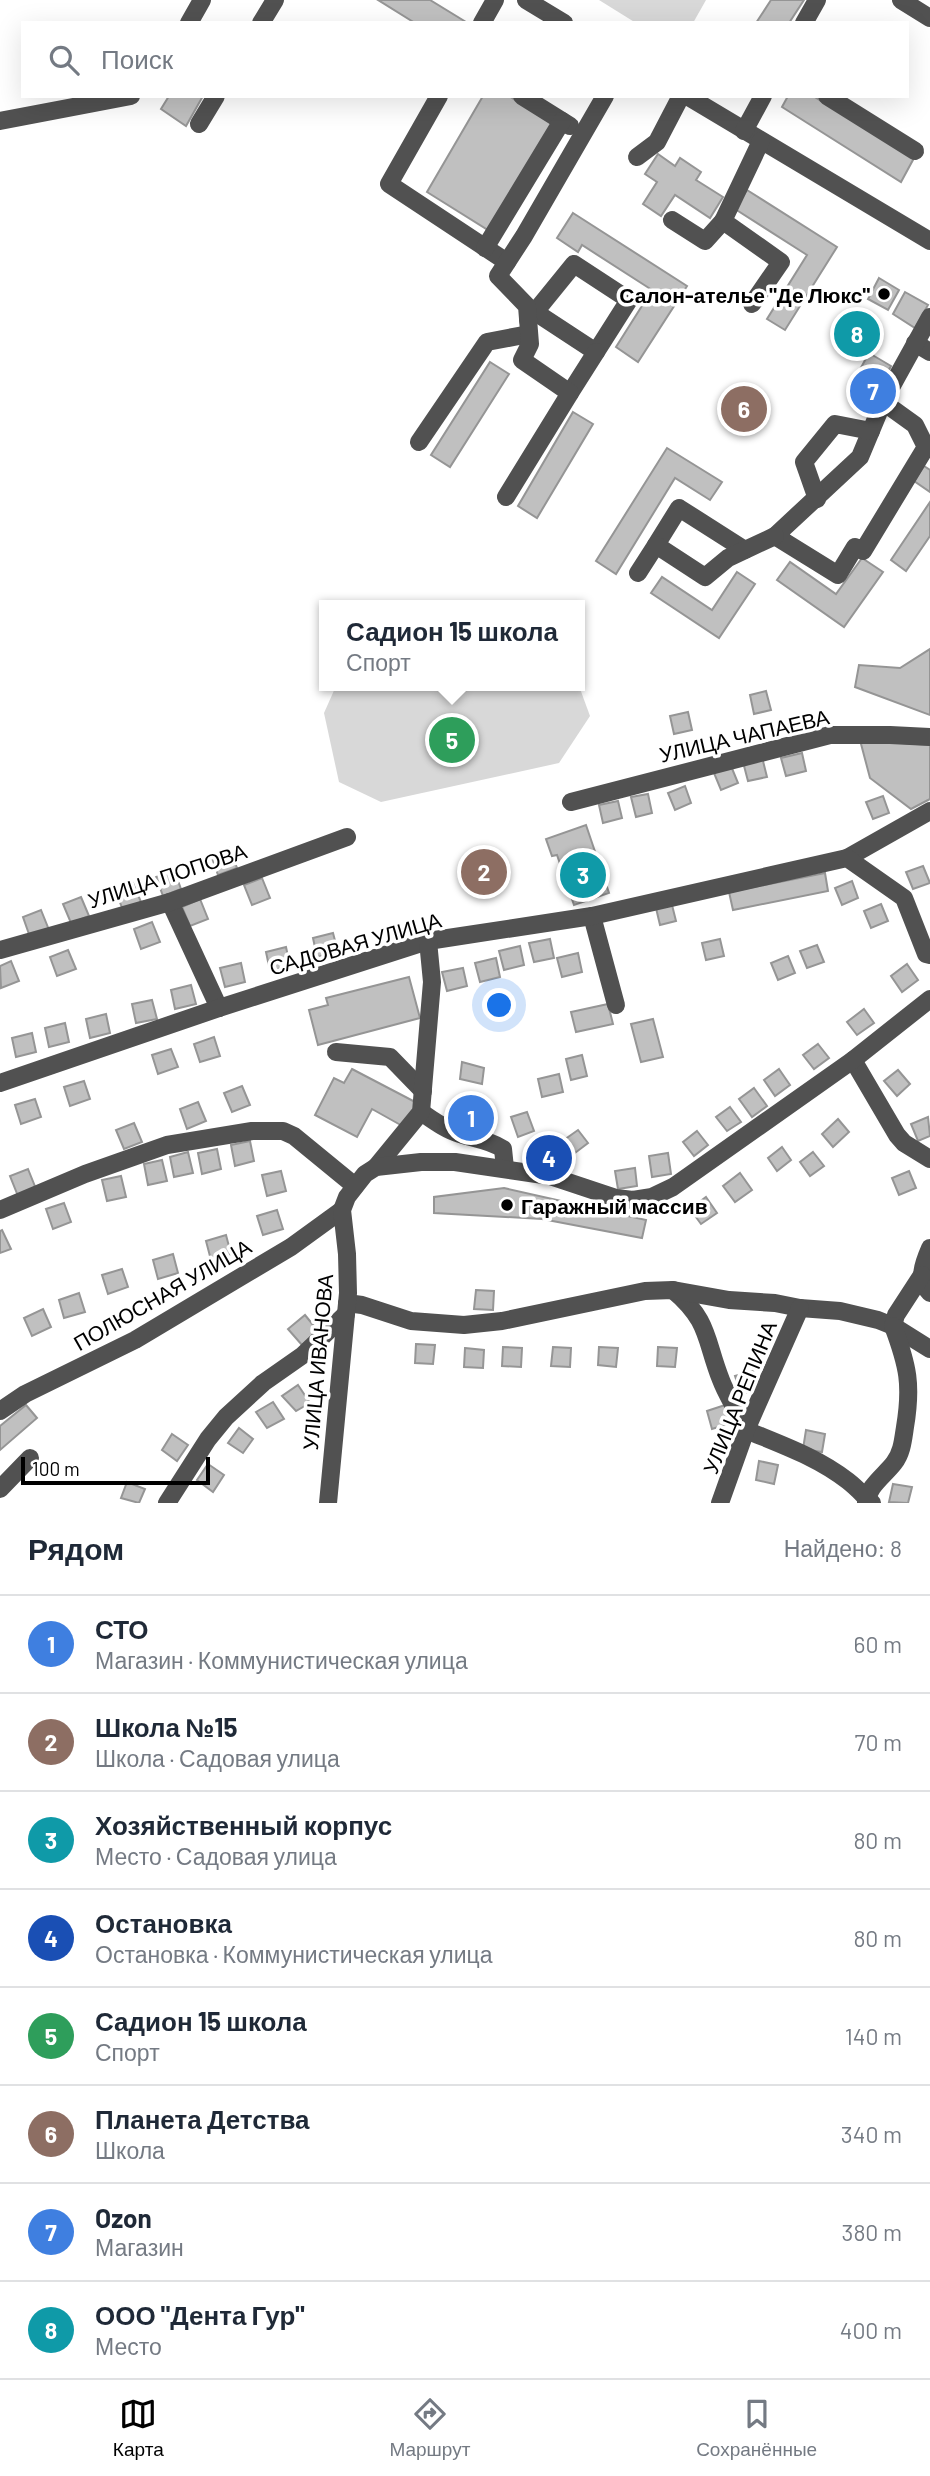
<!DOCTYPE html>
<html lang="ru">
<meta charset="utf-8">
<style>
body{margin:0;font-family:Barlow,sans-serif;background:#f2f2f3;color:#1f2937}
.scale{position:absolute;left:21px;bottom:18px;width:189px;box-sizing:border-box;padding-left:7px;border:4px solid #000;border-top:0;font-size:19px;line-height:24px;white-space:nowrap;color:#000;-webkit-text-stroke:5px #fff;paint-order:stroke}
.you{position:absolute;left:500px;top:1006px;width:24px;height:24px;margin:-18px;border:5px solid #fff;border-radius:50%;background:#1a73e8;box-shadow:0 0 0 10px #1a73e833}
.badge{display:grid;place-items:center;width:46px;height:46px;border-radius:50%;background:#000;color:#fff;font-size:23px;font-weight:700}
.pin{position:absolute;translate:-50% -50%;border:4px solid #fff;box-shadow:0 2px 7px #0006}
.popup{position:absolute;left:319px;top:600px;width:266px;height:91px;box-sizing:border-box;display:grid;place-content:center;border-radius:0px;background:#fff;filter:drop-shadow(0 2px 5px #0005);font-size:23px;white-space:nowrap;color:#747a83}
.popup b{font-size:26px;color:#1f2937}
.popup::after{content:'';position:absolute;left:50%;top:100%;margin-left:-14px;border:14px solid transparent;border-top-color:#fff}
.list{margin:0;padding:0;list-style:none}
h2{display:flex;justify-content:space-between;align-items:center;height:91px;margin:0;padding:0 28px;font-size:30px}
h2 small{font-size:23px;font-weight:400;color:#747a83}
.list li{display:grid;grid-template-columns:46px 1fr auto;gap:21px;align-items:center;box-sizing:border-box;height:98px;padding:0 28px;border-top:2px solid #e0e1e3}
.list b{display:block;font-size:26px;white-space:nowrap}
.list p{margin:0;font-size:23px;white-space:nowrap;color:#747a83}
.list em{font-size:23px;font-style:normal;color:#747a83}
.icon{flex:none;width:38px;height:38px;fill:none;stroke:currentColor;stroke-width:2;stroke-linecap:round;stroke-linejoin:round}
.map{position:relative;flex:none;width:930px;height:1503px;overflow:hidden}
.search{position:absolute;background:#fff;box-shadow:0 7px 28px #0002;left:21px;right:21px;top:21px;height:77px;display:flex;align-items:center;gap:18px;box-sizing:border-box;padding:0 24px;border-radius:0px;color:#747a83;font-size:26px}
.sheet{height:875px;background:#fff}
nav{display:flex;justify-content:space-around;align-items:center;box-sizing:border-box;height:98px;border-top:2px solid #e0e1e3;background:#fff;font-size:19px;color:#747a83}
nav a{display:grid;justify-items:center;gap:4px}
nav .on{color:#000}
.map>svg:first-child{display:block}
.green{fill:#d8d8d8}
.building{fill:#c0c0c0;stroke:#959595;stroke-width:2}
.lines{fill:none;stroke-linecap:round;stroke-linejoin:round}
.minor{stroke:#515151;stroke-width:18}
.poi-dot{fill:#000;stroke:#fff;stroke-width:2.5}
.labels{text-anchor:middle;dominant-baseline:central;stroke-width:7;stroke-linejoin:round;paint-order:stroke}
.poi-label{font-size:21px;font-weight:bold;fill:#000;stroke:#fff;text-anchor:end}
.street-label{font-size:21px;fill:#000;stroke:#fff}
</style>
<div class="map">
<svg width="930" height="1503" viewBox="0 0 930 1503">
<rect width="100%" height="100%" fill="#fff"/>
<g class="green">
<polygon points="599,0 706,0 693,23 636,23"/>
<polygon points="336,686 579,686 590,716 559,763 381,802 339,782 324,713"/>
</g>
<g class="building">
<polygon points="378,0 430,0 466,22 415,23"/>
<polygon points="771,0 804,0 789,23 756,23"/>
<polygon points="169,96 203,96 186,126 161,109"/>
<polygon points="483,96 509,96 552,124 488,230 427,192"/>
<polygon points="788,96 813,96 914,158 901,182 782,107"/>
<polygon points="658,154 675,166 680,158 701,172 696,180 723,197 710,218 675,195 661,216 643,204 657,182 645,174"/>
<polygon points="747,190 837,247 785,330 767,319 807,255 735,209"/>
<polygon points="573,213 687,286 638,362 616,347 652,290 582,245 578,252 557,238"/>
<polygon points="879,278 899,290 888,310 868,299"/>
<polygon points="905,292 928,305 915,328 893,314"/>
<polygon points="855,320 871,330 860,349 844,339"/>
<polygon points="869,353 891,366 872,401 850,388"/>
<polygon points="490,362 509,374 450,467 431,455"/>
<polygon points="573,412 593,424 537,518 518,506"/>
<polygon points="667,448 722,482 710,500 675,478 616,574 596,561"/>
<polygon points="924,466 930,470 930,492 914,481"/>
<polygon points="930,502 930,536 906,571 891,560"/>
<polygon points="862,558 883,572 844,627 777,580 790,562 836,594"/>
<polygon points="737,572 755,584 719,638 651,593 662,577 712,610"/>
<polygon points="930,649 930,715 855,687 859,665 900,668"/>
<polygon points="766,691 771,710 754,714 750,695"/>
<polygon points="688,712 692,730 674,734 670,716"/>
<polygon points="860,740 930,745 930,799 911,809 870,778"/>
<polygon points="802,753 806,771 786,776 781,758"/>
<polygon points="762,757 767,777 748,781 743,762"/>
<polygon points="731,766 738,783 721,790 714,773"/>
<polygon points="685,786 691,803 675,810 668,793"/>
<polygon points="648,794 652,813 636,817 631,797"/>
<polygon points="883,796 889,813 873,819 866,802"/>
<polygon points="618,801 622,818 603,823 599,805"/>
<polygon points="586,825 609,893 574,905 557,855 552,856 546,839"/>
<polygon points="229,848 237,868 218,875 211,855"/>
<polygon points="923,866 930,883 913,889 906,872"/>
<polygon points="174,870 181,889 163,896 156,877"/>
<polygon points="825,873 828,891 733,910 729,892"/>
<polygon points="262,878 270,898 252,905 244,885"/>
<polygon points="852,881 858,898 842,905 835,888"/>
<polygon points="133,883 141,902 123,910 115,890"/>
<polygon points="81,897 89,916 71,923 63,904"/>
<polygon points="200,899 208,919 190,926 182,907"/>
<polygon points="881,904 888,921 871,928 864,911"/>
<polygon points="672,905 676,921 660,925 656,908"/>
<polygon points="41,910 49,930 30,937 23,917"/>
<polygon points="152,922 160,942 141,949 134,929"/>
<polygon points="333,933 338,952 317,957 313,938"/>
<polygon points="550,939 554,958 534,962 529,943"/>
<polygon points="720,939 724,956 706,960 702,943"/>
<polygon points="817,945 824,962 807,968 800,951"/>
<polygon points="520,946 524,965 504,970 499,951"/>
<polygon points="286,947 290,966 270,971 266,952"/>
<polygon points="68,950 76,969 57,976 50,957"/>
<polygon points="578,953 582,972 562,977 557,958"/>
<polygon points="788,956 795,973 778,980 771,963"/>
<polygon points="496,958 500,977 480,982 475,963"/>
<polygon points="11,961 19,981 1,988 0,966"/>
<polygon points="241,963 245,982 225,987 220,968"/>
<polygon points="907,964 918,980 902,992 891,976"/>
<polygon points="463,968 467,986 447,991 442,972"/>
<polygon points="409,977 420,1018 318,1045 309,1010 328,1005 326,998"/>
<polygon points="191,985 196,1004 175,1009 171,990"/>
<polygon points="152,1000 157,1019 136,1023 132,1004"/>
<polygon points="608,1004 613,1024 576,1032 571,1012"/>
<polygon points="864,1009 874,1023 857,1035 847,1022"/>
<polygon points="106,1014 110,1033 90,1038 86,1019"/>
<polygon points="653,1019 663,1057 641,1062 631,1024"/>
<polygon points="65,1023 69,1042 49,1047 45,1028"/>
<polygon points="32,1033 36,1052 16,1057 12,1038"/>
<polygon points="214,1037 220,1056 200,1062 194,1044"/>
<polygon points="818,1044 829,1058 814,1069 803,1055"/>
<polygon points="171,1049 178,1067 158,1074 152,1055"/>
<polygon points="582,1055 587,1076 571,1080 566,1059"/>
<polygon points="462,1062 484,1068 482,1084 460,1079"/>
<polygon points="352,1069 419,1104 406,1128 372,1109 357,1137 315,1115 334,1078 344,1083"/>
<polygon points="779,1069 790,1085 775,1096 764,1080"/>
<polygon points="898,1070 910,1084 897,1096 884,1081"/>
<polygon points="559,1074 563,1092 542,1097 538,1079"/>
<polygon points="84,1081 90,1099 70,1106 64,1087"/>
<polygon points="242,1086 250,1105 232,1112 224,1093"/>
<polygon points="754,1088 767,1106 752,1117 739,1099"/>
<polygon points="35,1099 41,1117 21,1124 15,1105"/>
<polygon points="198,1102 206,1121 187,1129 180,1109"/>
<polygon points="455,1107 489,1111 487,1129 453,1126"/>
<polygon points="730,1107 741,1122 727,1131 716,1117"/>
<polygon points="527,1112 534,1131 518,1137 511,1117"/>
<polygon points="928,1117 930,1136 918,1141 911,1124"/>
<polygon points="838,1119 849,1132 833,1147 822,1134"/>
<polygon points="134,1123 142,1142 124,1149 116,1130"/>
<polygon points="578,1130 588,1143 575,1153 564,1140"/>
<polygon points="697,1131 708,1145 694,1156 683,1142"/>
<polygon points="250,1141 254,1161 235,1166 231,1145"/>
<polygon points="782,1147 791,1160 777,1171 768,1158"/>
<polygon points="217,1149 221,1169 202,1174 198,1153"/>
<polygon points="188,1152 193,1173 174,1177 170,1157"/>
<polygon points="813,1152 824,1166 810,1176 800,1162"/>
<polygon points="668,1153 671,1174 652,1177 649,1156"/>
<polygon points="162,1160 167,1181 148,1185 144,1164"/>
<polygon points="635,1168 637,1186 618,1189 615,1171"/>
<polygon points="28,1169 36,1189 18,1196 10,1176"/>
<polygon points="281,1171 286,1191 267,1196 262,1175"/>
<polygon points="909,1171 916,1188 899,1195 892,1178"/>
<polygon points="740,1173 752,1190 735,1202 723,1186"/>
<polygon points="121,1176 126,1197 107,1201 102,1180"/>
<polygon points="504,1188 646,1220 642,1238 542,1219 434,1213 434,1197"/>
<polygon points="706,1197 717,1213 701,1224 690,1209"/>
<polygon points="64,1203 71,1222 53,1229 46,1209"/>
<polygon points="277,1210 283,1229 263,1235 257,1216"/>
<polygon points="2,1230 11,1249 0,1253 0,1231"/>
<polygon points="226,1235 231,1254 211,1260 206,1241"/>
<polygon points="173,1254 178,1273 158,1279 153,1260"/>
<polygon points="122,1269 128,1287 108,1294 102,1275"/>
<polygon points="476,1290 494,1291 493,1310 474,1309"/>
<polygon points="79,1293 85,1312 64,1318 59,1300"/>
<polygon points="43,1309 51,1327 32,1336 24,1318"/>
<polygon points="305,1315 318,1331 302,1345 288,1329"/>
<polygon points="416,1344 435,1345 433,1364 415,1363"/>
<polygon points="503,1347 522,1348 521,1367 502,1366"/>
<polygon points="553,1347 571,1348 570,1367 551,1366"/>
<polygon points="599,1347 618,1348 616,1367 598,1365"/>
<polygon points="658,1347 677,1348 675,1367 657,1366"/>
<polygon points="465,1348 484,1350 483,1368 464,1367"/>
<polygon points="753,1371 759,1389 741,1394 735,1376"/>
<polygon points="298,1385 310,1403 296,1411 282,1396"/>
<polygon points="273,1402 284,1419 267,1428 256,1412"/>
<polygon points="26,1405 37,1418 0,1450 0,1426"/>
<polygon points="725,1405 731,1423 712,1429 707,1411"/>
<polygon points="239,1428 253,1439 243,1453 228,1443"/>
<polygon points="806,1430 825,1434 822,1452 803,1449"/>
<polygon points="172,1434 188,1445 177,1461 162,1450"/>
<polygon points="759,1461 778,1465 774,1484 756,1480"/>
<polygon points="208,1464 224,1475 213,1492 197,1480"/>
<polygon points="127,1482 145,1489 139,1503 121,1498"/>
<polygon points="893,1484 912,1487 908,1503 889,1502"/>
</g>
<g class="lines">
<g class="minor">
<polyline points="526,0 564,23"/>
<polyline points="901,0 930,18"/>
<polyline points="189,23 202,0"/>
<polyline points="261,23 275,0"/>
<polyline points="482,23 495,0"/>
<polyline points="804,23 817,0"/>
<polyline points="439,96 389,184 507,262"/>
<polyline points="522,96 570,126"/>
<polyline points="687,96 930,241"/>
<polyline points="827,96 915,151"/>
<polyline points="0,121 131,96"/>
<polyline points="199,124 216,96"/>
<polyline points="744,131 763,96"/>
<polyline points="637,157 657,142 681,96"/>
<polyline points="672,220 705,241 723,221"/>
<polyline points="485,248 562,121"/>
<polyline points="752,304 781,262 723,221 761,141"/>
<polyline points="528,320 535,312 574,264 629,300 596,352 535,312"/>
<polyline points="915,343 930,352"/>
<polyline points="570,393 596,352"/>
<polyline points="883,402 860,457 775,536 838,575 855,547 863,551 926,447 915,425 883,402 930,317"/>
<polyline points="419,442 487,342 529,334"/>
<polyline points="506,497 570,393 522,360 530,344 527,306 498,276 524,236 605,96"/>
<polyline points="817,499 804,462 835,424 871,431"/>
<polyline points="656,545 679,508 745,550"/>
<polyline points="638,573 656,545 705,577 728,558 775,536"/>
<polyline points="571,802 830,735 890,735 930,737"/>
<polyline points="847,858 930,811"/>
<polyline points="170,902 219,1008"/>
<polyline points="592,916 616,1005"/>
<polyline points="0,950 170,902 347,837"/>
<polyline points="336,1052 390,1057 423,1091"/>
<polyline points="853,1060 897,1135 904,1143 930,1159"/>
<polyline points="0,1083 219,1008 428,941 592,916 847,858 904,898 926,954 930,955"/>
<path d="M 421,1112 C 434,1121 446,1130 460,1134 C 475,1139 490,1140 503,1149 L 505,1168"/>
<polyline points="376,1167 421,1112 432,982 428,941"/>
<polyline points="0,1210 85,1174 167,1145 252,1131 283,1131 294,1136 355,1186"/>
<path d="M 930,1248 C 923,1264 917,1279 930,1293"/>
<path d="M 673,1290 C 710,1321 705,1340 721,1380 C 728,1399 741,1414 745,1435"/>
<polyline points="347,1303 362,1305 411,1321 464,1325 502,1321 645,1291 673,1290 729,1300 775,1303 800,1308 840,1311 878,1320 893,1326 930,1349"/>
<polyline points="893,1326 896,1315 922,1275"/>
<polyline points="0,1411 25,1394 135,1340 291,1247 342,1210"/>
<path d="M 746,1430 C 782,1445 817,1457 848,1481 C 857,1488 864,1496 872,1503"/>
<polyline points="0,1489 30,1458"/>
<polyline points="167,1503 208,1439 226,1417 263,1383 303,1355 346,1314"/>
<polyline points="328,1503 348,1293 347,1254 342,1210 347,1197 365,1174 376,1167 421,1162 455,1162 550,1176 616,1198 633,1200 652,1197 673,1187 853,1060 930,999"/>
<polyline points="720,1503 746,1430 800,1308"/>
<path d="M 866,1503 C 868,1486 884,1476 894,1463 C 902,1453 903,1440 905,1427 C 912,1385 908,1366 893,1326"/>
</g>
</g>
<g class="poi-dot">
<circle cx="884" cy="294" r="7"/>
<circle cx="507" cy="1205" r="7"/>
</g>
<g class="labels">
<g class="poi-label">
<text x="870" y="294">Салон-ателье "Де Люкс"</text>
<text x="521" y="1205" text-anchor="start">Гаражный массив</text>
</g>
<g class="street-label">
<text transform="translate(744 735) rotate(-13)">УЛИЦА ЧАПАЕВА</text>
<text transform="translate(167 875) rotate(-18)">УЛИЦА ПОПОВА</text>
<text transform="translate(355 943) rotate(-16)">САДОВАЯ УЛИЦА</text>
<text transform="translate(162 1294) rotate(-30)">ПОЛЮСНАЯ УЛИЦА</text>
<text transform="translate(317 1362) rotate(-85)">УЛИЦА ИВАНОВА</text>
<text transform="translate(739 1397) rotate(-68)">УЛИЦА РЕПИНА</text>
</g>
</g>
</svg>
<div class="scale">100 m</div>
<div class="you"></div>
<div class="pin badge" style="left:471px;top:1118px;background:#3f7fe0">1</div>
<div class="pin badge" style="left:484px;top:872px;background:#8d6e63">2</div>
<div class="pin badge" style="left:583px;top:875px;background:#0f9aa8">3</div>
<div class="pin badge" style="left:549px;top:1158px;background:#1a4fb4">4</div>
<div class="pin badge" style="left:452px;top:740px;background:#2e9e5b">5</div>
<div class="popup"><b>Садион 15 школа</b>Спорт</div>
<div class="pin badge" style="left:744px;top:409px;background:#8d6e63">6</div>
<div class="pin badge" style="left:873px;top:391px;background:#3f7fe0">7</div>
<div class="pin badge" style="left:857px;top:334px;background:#0f9aa8">8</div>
<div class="search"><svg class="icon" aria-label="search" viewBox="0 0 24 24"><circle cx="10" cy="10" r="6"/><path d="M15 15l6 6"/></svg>Поиск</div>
</div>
<section class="sheet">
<h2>Рядом<small>Найдено: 8</small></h2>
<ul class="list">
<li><span class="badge" style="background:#3f7fe0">1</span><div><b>СТО</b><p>Магазин · Коммунистическая улица</p></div><em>60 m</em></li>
<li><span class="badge" style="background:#8d6e63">2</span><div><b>Школа №15</b><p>Школа · Садовая улица</p></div><em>70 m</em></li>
<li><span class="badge" style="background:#0f9aa8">3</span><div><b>Хозяйственный корпус</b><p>Место · Садовая улица</p></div><em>80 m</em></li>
<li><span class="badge" style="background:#1a4fb4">4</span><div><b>Остановка</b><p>Остановка · Коммунистическая улица</p></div><em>80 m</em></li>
<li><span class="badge" style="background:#2e9e5b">5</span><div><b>Садион 15 школа</b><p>Спорт</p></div><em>140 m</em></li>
<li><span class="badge" style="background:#8d6e63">6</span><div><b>Планета Детства</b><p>Школа</p></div><em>340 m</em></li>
<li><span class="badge" style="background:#3f7fe0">7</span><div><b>Ozon</b><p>Магазин</p></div><em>380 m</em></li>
<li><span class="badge" style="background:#0f9aa8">8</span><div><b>ООО &quot;Дента Гур&quot;</b><p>Место</p></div><em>400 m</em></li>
</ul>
</section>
<nav>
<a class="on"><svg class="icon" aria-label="map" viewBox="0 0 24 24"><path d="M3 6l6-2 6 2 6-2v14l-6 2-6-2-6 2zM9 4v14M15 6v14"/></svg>Карта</a>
<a><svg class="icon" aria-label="directions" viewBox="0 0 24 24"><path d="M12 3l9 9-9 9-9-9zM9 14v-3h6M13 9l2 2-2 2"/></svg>Маршрут</a>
<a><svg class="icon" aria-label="saved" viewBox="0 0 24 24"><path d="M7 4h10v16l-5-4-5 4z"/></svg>Сохранённые</a>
</nav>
